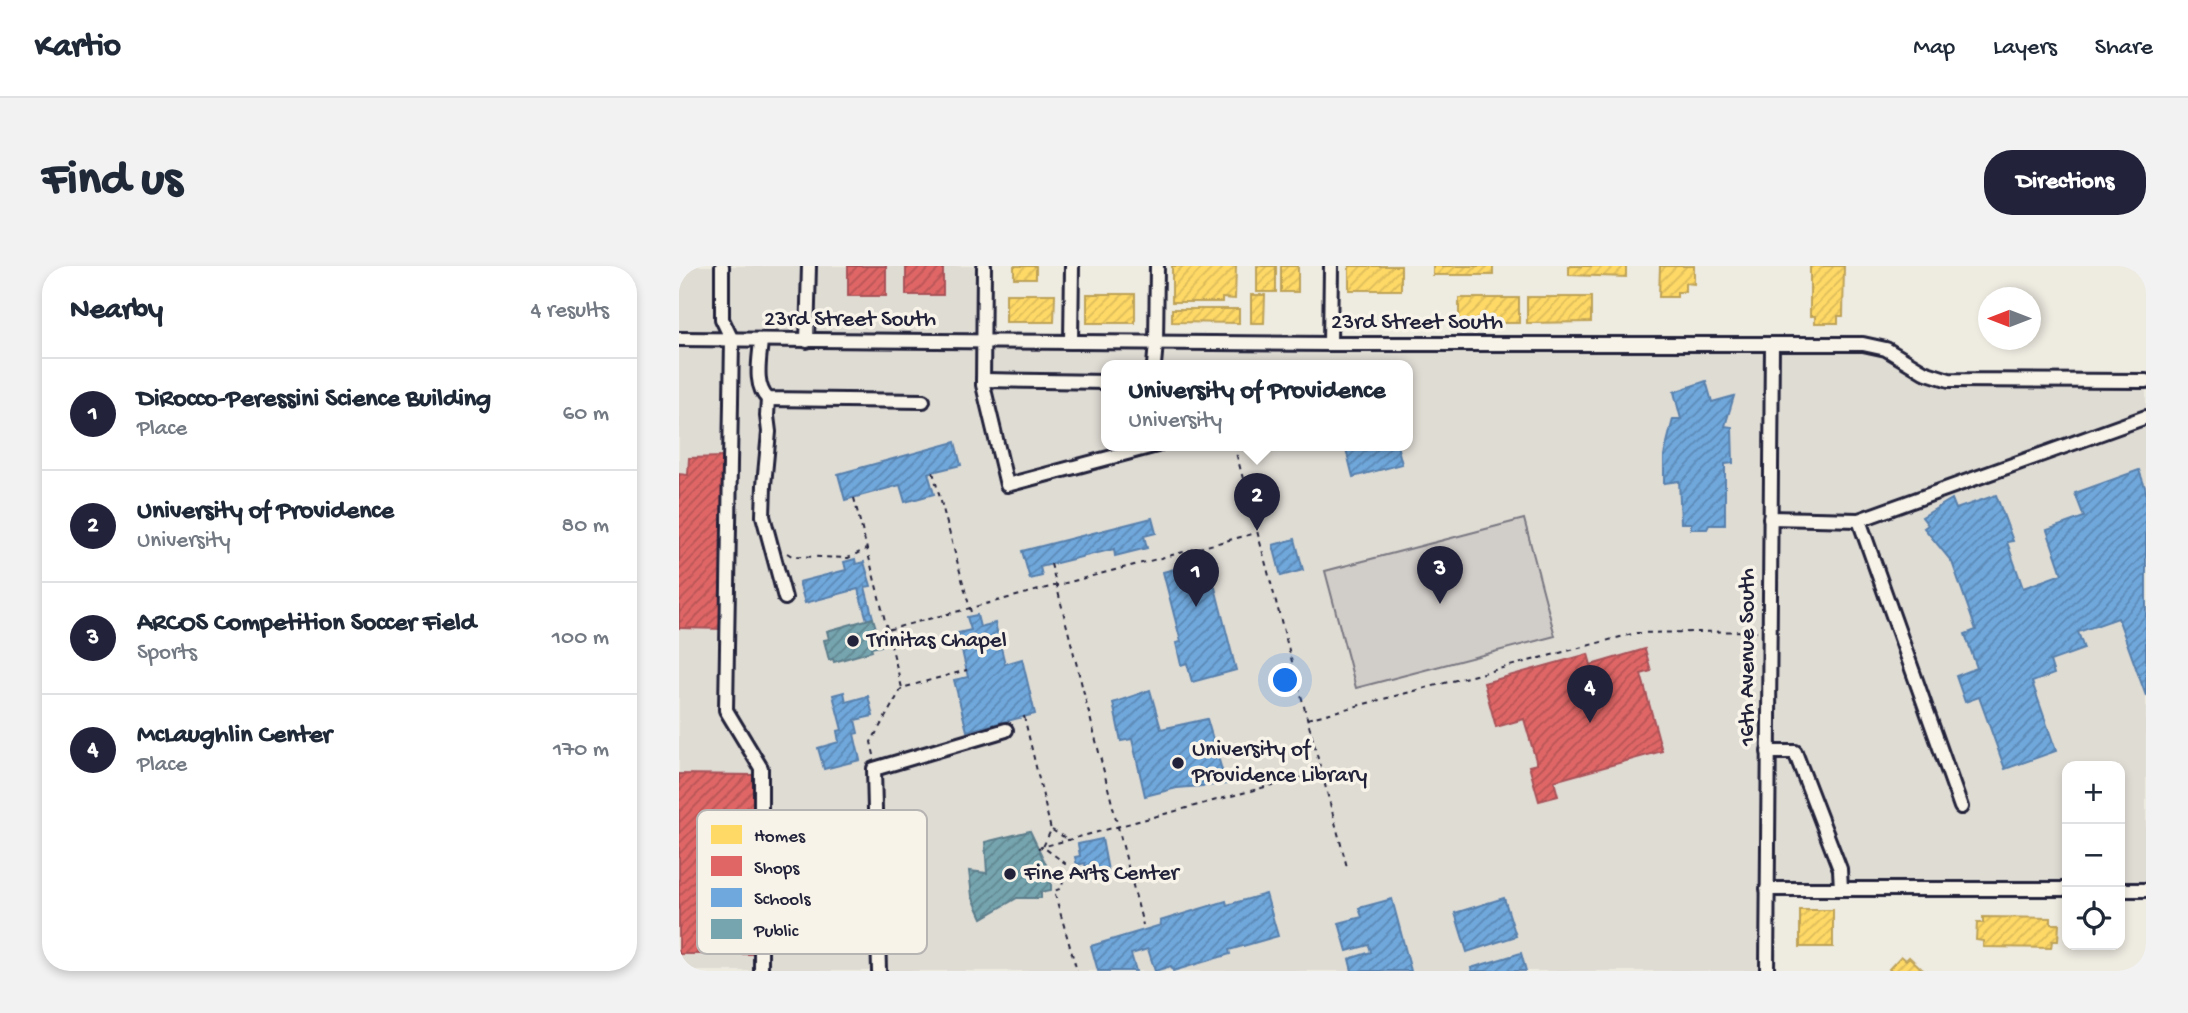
<!DOCTYPE html>
<meta charset="utf-8">
<style>
body{margin:0;font-family:"Gochi Hand",sans-serif;background:#f2f2f3;color:#1f2937}
.controls{position:absolute;right:21px;bottom:21px;display:grid;overflow:hidden;border-radius:14px;box-shadow:0 4px 10px #0003}
.controls button{width:63px;height:63px;display:grid;place-items:center;padding:0;border:0;border-bottom:2px solid #e0e1e3;background:#fff;color:#1f2937;font:35px sans-serif}
.compass{position:absolute;left:1299px;top:21px;width:63px;height:63px;border-radius:50%;background:#fff;box-shadow:0 4px 10px #0003;rotate:270deg}
.you{position:absolute;left:607px;top:415px;width:24px;height:24px;margin:-18px;border:5px solid #fff;border-radius:50%;background:#1a73e8;box-shadow:0 0 0 10px #1a73e833}
.badge{display:grid;place-items:center;width:46px;height:46px;border-radius:50%;background:#22223b;color:#fff;font-size:23px;font-weight:700}
.pin{position:absolute;translate:-50% -58px;filter:drop-shadow(0 2px 4px #0008)}
.pin::after{content:'';position:absolute;top:37px;width:24px;height:21px;background:inherit;clip-path:polygon(0 0,100% 0,50% 100%)}
.popup{position:absolute;left:422px;top:94px;width:312px;height:91px;box-sizing:border-box;display:grid;place-content:center;border-radius:14px;background:#fff;filter:drop-shadow(0 2px 5px #0005);font-size:23px;white-space:nowrap;color:#747a83}
.popup b{font-size:26px;color:#1f2937}
.popup::after{content:'';position:absolute;left:50%;top:100%;margin-left:-14px;border:14px solid transparent;border-top-color:#fff}
.list{margin:0;padding:0;list-style:none}
h2{display:flex;justify-content:space-between;align-items:center;height:91px;margin:0;padding:0 28px;font-size:30px}
h2 small{font-size:23px;font-weight:400;color:#747a83}
.list li{display:grid;grid-template-columns:46px 1fr auto;gap:21px;align-items:center;box-sizing:border-box;height:112px;padding:0 28px;border-top:2px solid #e0e1e3}
.list b{display:block;font-size:26px;white-space:nowrap}
.list p{margin:0;font-size:23px;white-space:nowrap;color:#747a83}
.list em{font-size:23px;font-style:normal;color:#747a83}
.icon{flex:none;width:38px;height:38px;fill:none;stroke:currentColor;stroke-width:2;stroke-linecap:round;stroke-linejoin:round}
.map{position:relative;flex:none;width:1467px;height:705px;overflow:hidden;border-radius:28px}
header{display:flex;align-items:center;gap:42px;box-sizing:border-box;height:98px;padding:0 35px;background:#fff;border-bottom:2px solid #e0e1e3}
header strong{font-size:33px}
nav{display:flex;gap:38px;margin-inline-start:auto;font-size:24px}
.intro{display:flex;align-items:center;justify-content:space-between;box-sizing:border-box;height:168px;padding:0 42px}
h1{margin:0;font-size:49px}
.button{padding:18px 32px;border-radius:28px;background:#22223b;color:#fff;font-size:24px;font-weight:700}
main{display:flex;gap:42px;padding:0 42px}
aside{flex:1;background:#fff;border-radius:28px;box-shadow:0 4px 10px #0003}
.map>svg:first-child{display:block}
.built{fill:#dfdcd4;fill-rule:evenodd}
.park{fill:#d1cdc9;stroke:#7a7882;stroke-width:2}
.homes{fill:url(#homes-hatch);stroke:#bda259;stroke-width:2}
.shops{fill:url(#shops-hatch);stroke:#a75259;stroke-width:2}
.schools{fill:url(#schools-hatch);stroke:#5880ac;stroke-width:2}
.public{fill:url(#public-hatch);stroke:#5d7e8c;stroke-width:2}
.lines{fill:none;stroke-linecap:round;stroke-linejoin:round}
.minor-casing{stroke:#22223b;stroke-width:18}
.path{stroke:#22223b;stroke-width:2;stroke-dasharray:5 5;stroke-linecap:butt}
.minor{stroke:#f7f3e8;stroke-width:12}
.poi-dot{fill:#22223b;stroke:#f7f3e8;stroke-width:2.5}
.labels{text-anchor:middle;dominant-baseline:central;stroke-width:7;stroke-linejoin:round;paint-order:stroke}
.street-label{font-size:23px;fill:#22223b;stroke:#f7f3e8}
.poi-label{font-size:23px;fill:#22223b;stroke:#f7f3e8;text-anchor:start}
.key{fill:#f7f3e8;stroke:#b7b4b4;stroke-width:2}
.key-label{font-size:19px;fill:#22223b}
</style>
<header>
<strong>Kartio</strong>
<nav><a>Map</a><a>Layers</a><a>Share</a></nav>
</header>
<div class="intro"><h1>Find us</h1><a class="button">Directions</a></div>
<main>
<aside>
<h2>Nearby<small>4 results</small></h2>
<ul class="list">
<li><span class="badge">1</span><div><b>DiRocco-Peressini Science Building</b><p>Place</p></div><em>60 m</em></li>
<li><span class="badge">2</span><div><b>University of Providence</b><p>University</p></div><em>80 m</em></li>
<li><span class="badge">3</span><div><b>ARCOS Competition Soccer Field</b><p>Sports</p></div><em>100 m</em></li>
<li><span class="badge">4</span><div><b>McLaughlin Center</b><p>Place</p></div><em>170 m</em></li>
</ul>
</aside>
<div class="map">
<svg width="1467" height="705" viewBox="0 0 1467 705">
<defs>
<pattern id="homes-hatch" width="6" height="6" patternUnits="userSpaceOnUse" patternTransform="scale(1.75)"><rect width="6" height="6" fill="#ffd966"/><path d="M-1 1l2-2M0 6l6-6M5 7l2-2" fill="none" stroke="#daba59"/></pattern>
<pattern id="shops-hatch" width="6" height="6" patternUnits="userSpaceOnUse" patternTransform="scale(1.75)"><rect width="6" height="6" fill="#e06666"/><path d="M-1 1l2-2M0 6l6-6M5 7l2-2" fill="none" stroke="#b55455"/></pattern>
<pattern id="schools-hatch" width="6" height="6" patternUnits="userSpaceOnUse" patternTransform="scale(1.75)"><rect width="6" height="6" fill="#6fa8dc"/><path d="M-1 1l2-2M0 6l6-6M5 7l2-2" fill="none" stroke="#5b88b4"/></pattern>
<pattern id="public-hatch" width="6" height="6" patternUnits="userSpaceOnUse" patternTransform="scale(1.75)"><rect width="6" height="6" fill="#76a5af"/><path d="M-1 1l2-2M0 6l6-6M5 7l2-2" fill="none" stroke="#608690"/></pattern>
</defs>
<rect width="100%" height="100%" fill="#eeebe1"/>
<filter id="ink" filterUnits="userSpaceOnUse"><feTurbulence type="fractalNoise" baseFrequency=".0143" numOctaves="2"/><feDisplacementMap in="SourceGraphic" scale="14" xChannelSelector="R" yChannelSelector="G"/><feConvolveMatrix kernelMatrix="1 2 1 2 8 2 1 2 1" color-interpolation-filters="sRGB"/></filter>
<g filter="url(#ink)">
<path class="built" d="M 0,0 L 305,0 L 304,75 L 1184,78 L 1270,114 L 1467,115 L 1467,624 L 1441,624 L 1441,500 L 1388,500 L 1388,624 L 1089,623 L 1088,705 L 0,705 ZM 428,99 L 728,99 L 728,179 L 428,179 Z"/>
<polygon class="park" points="845,253 876,370 677,422 646,305"/>
<g class="homes">
<rect x="335" y="0" width="22" height="12"/>
<polygon points="493,0 557,0 556,33 543,32 543,36 493,36"/>
<rect x="578" y="0" width="19" height="26"/>
<rect x="602" y="0" width="17" height="26"/>
<rect x="670" y="0" width="52" height="24"/>
<rect x="754" y="0" width="60" height="9"/>
<polygon points="890,0 947,0 947,11 890,9"/>
<polygon points="981,0 1015,0 1015,18 1006,17 1006,26 998,26 998,31 980,31"/>
<polygon points="1131,0 1165,0 1164,50 1159,50 1159,57 1136,57 1136,50 1131,50"/>
<polygon points="327,28 376,28 375,56 327,56"/>
<rect x="408" y="28" width="48" height="29"/>
<polygon points="572,29 586,29 585,57 572,57"/>
<polygon points="848,31 912,31 912,56 848,57"/>
<rect x="780" y="32" width="60" height="25"/>
<polygon points="493,43 560,43 560,57 493,56"/>
<rect x="1121" y="644" width="33" height="37"/>
<polygon points="1304,651 1372,652 1372,658 1380,658 1379,675 1373,675 1372,682 1304,681 1304,675 1297,674 1298,657 1304,657"/>
<polygon points="1222,690 1227,694 1230,691 1245,705 1212,705 1210,703"/>
</g>
<g class="shops">
<rect x="169" y="0" width="38" height="30"/>
<rect x="227" y="0" width="37" height="29"/>
<polygon points="43,191 45,363 0,362 0,208 9,209 10,192"/>
<polygon points="966,383 972,405 962,408 983,485 875,515 879,530 860,535 850,500 858,498 845,453 817,461 805,417 909,388 912,399"/>
<polygon points="0,508 75,509 73,688 0,688"/>
</g>
<g class="schools">
<polygon points="1027,115 1033,136 1055,130 1046,160 1053,161 1054,197 1046,198 1046,259 1030,259 1028,263 1012,263 1012,257 1002,257 1000,215 985,217 985,189 994,153 1002,153 995,126"/>
<polygon points="276,176 282,199 249,207 255,228 226,236 221,219 166,234 159,208"/>
<polygon points="666,179 718,179 723,198 674,211"/>
<polygon points="1460,204 1467,224 1467,430 1439,352 1399,366 1405,383 1371,395 1375,408 1353,416 1377,485 1326,503 1300,431 1286,436 1277,410 1298,402 1286,368 1297,364 1273,296 1245,262 1249,259 1243,251 1273,233 1277,243 1317,229 1334,275 1328,276 1344,322 1383,308 1368,264 1405,251 1396,227"/>
<polygon points="473,252 477,267 465,270 468,282 436,290 435,283 361,301 363,310 351,313 343,285"/>
<polygon points="616,273 624,304 602,310 594,279"/>
<polygon points="176,293 177,298 185,296 192,320 186,321 194,352 188,354 179,323 126,337 120,316 167,304 165,296"/>
<polygon points="529,294 557,404 513,416 508,397 502,399 497,377 502,376 484,306"/>
<polygon points="298,349 301,361 316,357 326,398 343,393 356,448 288,465 275,414 289,411 279,367 292,364 288,351"/>
<polygon points="471,424 482,463 528,453 547,518 498,522 466,530 453,473 442,475 434,437"/>
<polygon points="165,426 167,436 189,430 194,450 176,454 179,467 175,468 181,494 145,503 139,482 160,476 158,465 163,464 154,429"/>
<polygon points="423,573 430,610 409,614 406,597 398,599 396,591 401,590 399,578"/>
<polygon points="587,628 599,670 550,684 551,688 494,705 492,700 476,705 469,683 452,688 457,705 419,705 412,680 482,659 481,655 547,635 548,639"/>
<polygon points="825,632 837,670 788,686 776,647"/>
<polygon points="713,633 732,705 673,705 670,693 692,686 690,679 668,685 660,657 683,651 680,642"/>
<polygon points="842,687 847,705 793,705 792,702"/>
</g>
<g class="public">
<polygon points="194,352 202,380 192,382 193,385 155,396 154,393 150,394 145,374 150,373 148,365"/>
<polygon points="351,565 372,609 372,624 362,626 362,632 338,632 303,652 293,630 290,605 308,607 306,576"/>
</g>
<g class="lines">
<g class="minor-casing">
<g id="minor">
<polyline points="43,0 43,53 53,74 47,444 82,502 82,705"/>
<polyline points="305,0 304,119 328,219 478,179"/>
<polyline points="0,73 651,78 1184,78 1207,83 1245,106 1270,114 1467,115"/>
<path d="M 82,74 C 81,92 74,119 89,133 L 244,135"/>
<polyline points="128,75 130,0"/>
<polyline points="392,76 393,0"/>
<polyline points="651,78 652,0"/>
<polyline points="475,99 477,77 478,0"/>
<polyline points="304,114 428,116"/>
<polyline points="89,133 88,150 90,166 85,219 84,250 106,332"/>
<polyline points="1091,252 1180,254 1467,151"/>
<polyline points="1180,254 1282,541"/>
<polyline points="1089,486 1116,486 1161,603 1162,623"/>
<polyline points="1088,623 1388,623"/>
<polyline points="1441,624 1467,624"/>
<polyline points="200,705 195,503 327,464"/>
<polyline points="1088,705 1093,78"/>
</g>
</g>
<g class="path">
<polyline points="555,179 668,601"/>
<polyline points="254,206 293,350"/>
<polyline points="175,232 223,422"/>
<polyline points="108,287 113,290 169,292 187,283"/>
<polyline points="372,298 464,659"/>
<polyline points="200,366 577,267"/>
<polyline points="345,450 372,564 364,581 386,597 383,622 375,625 398,705"/>
<polyline points="628,453 957,367 1078,365"/>
<polyline points="195,489 192,476 223,422 288,404"/>
<polyline points="373,564 390,574"/>
<polyline points="359,582 642,506"/>
</g>
<use href="#minor" class="minor"/>
</g>
</g>
<g class="poi-dot">
<circle cx="174" cy="375" r="7"/>
<circle cx="499" cy="497" r="7"/>
<circle cx="331" cy="608" r="7"/>
</g>
<g class="labels">
<g class="street-label">
<text x="171" y="54">23rd Street South</text>
<text x="738" y="57">23rd Street South</text>
<text transform="translate(1069 391) rotate(-90)">16th Avenue South</text>
</g>
<g class="poi-label">
<text x="188" y="375">Trinitas Chapel</text>
<text x="513" y="484">University of<tspan x="513" dy="26">Providence Library</tspan></text>
<text x="345" y="608">Fine Arts Center</text>
</g>
</g>
<rect x="18" y="544" width="230" height="144" rx="10" class="key"/>
<rect x="32" y="559" width="31" height="19" fill="#ffd966"/>
<rect x="32" y="590" width="31" height="20" fill="#e06666"/>
<rect x="32" y="622" width="31" height="19" fill="#6fa8dc"/>
<rect x="32" y="653" width="31" height="20" fill="#76a5af"/>
<g class="key-label">
<text x="75" y="575">Homes</text>
<text x="75" y="607">Shops</text>
<text x="75" y="638">Schools</text>
<text x="75" y="670">Public</text>
</g>
</svg>
<div class="controls">
<button>+</button>
<button>−</button>
<button><svg class="icon" aria-label="locate" viewBox="0 0 24 24"><circle cx="12" cy="12" r="6"/><path d="M12 2v4M12 18v4M2 12h4M18 12h4"/></svg></button>
</div>
<svg class="compass" viewBox="-18 -18 36 36"><path d="M0-13l5 13h-10z" fill="#e53935"/><path d="M0 13l5-13h-10z" fill="#747a83"/></svg>
<div class="you"></div>
<div class="pin badge" style="left:517px;top:341px">1</div>
<div class="pin badge" style="left:578px;top:265px">2</div>
<div class="popup"><b>University of Providence</b>University</div>
<div class="pin badge" style="left:761px;top:338px">3</div>
<div class="pin badge" style="left:911px;top:457px">4</div>
</div>
</main>
